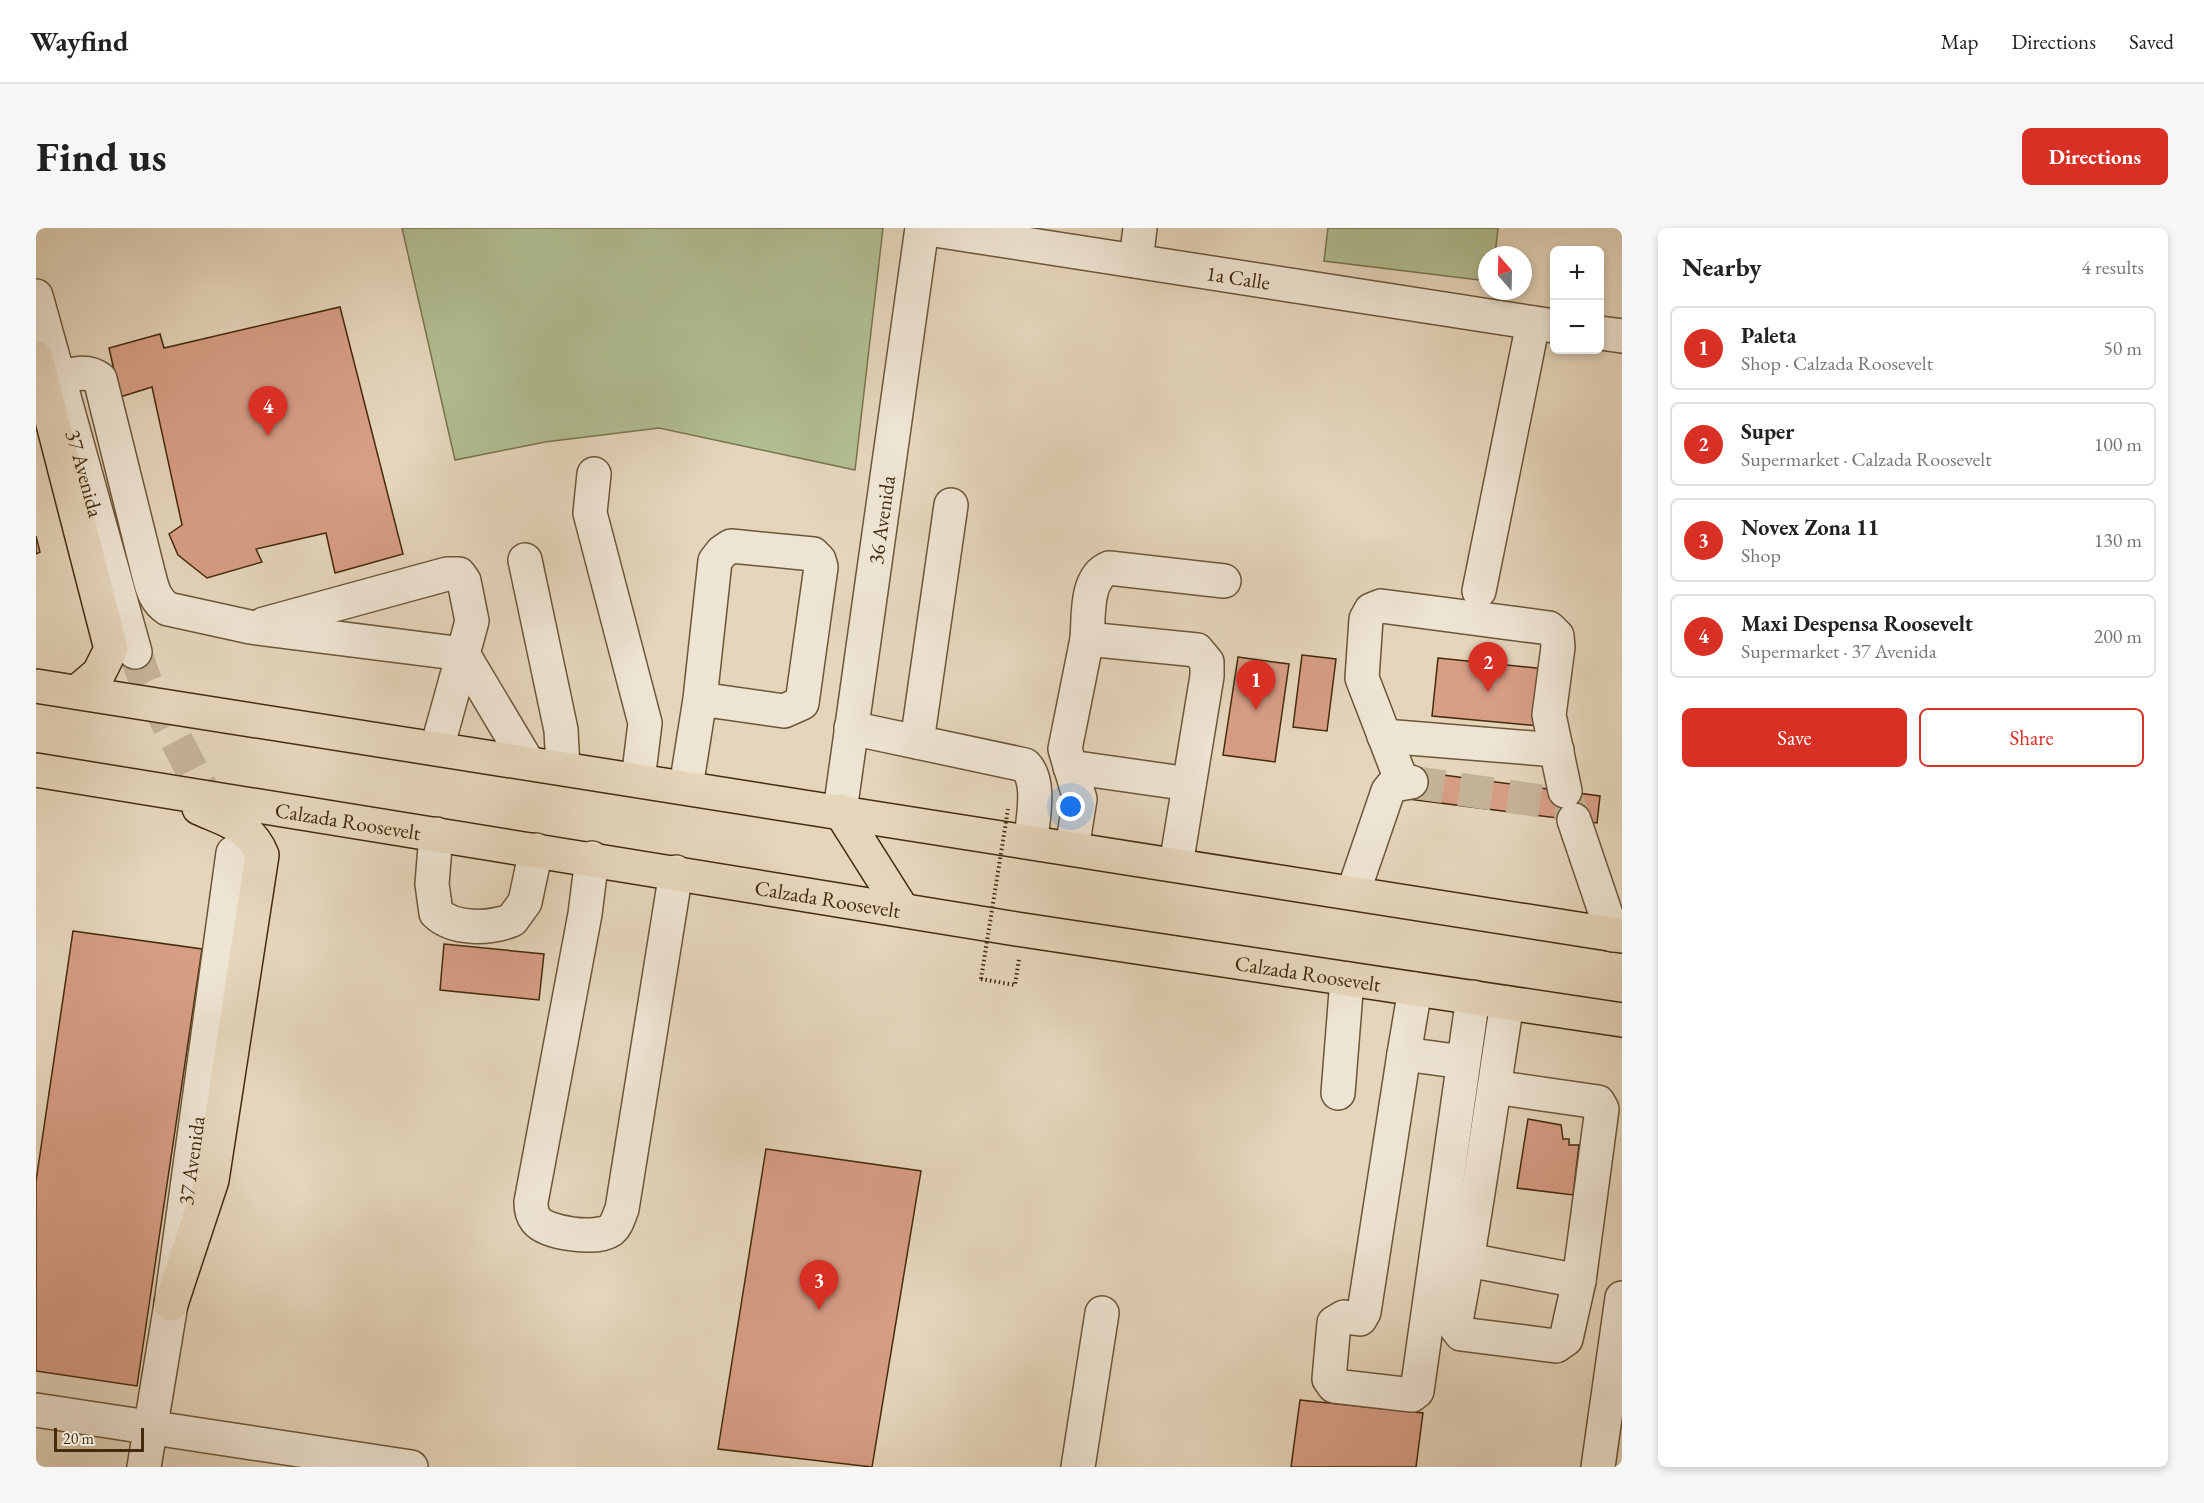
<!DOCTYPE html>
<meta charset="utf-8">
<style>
body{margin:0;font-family:"EB Garamond",serif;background:#f6f6f6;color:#222}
.controls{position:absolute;right:18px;top:18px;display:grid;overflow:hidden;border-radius:9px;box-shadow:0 3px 9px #0003}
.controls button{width:54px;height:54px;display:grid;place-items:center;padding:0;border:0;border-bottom:2px solid #e0e0e0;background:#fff;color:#222;font:30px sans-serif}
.compass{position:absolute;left:1442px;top:18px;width:54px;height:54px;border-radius:50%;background:#fff;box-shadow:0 3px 9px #0003;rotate:340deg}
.scale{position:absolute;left:18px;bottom:15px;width:90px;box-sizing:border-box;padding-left:6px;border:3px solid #442b0c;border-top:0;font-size:16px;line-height:21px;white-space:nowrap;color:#442b0c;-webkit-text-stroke:4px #eee4d3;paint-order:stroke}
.you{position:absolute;left:1035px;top:579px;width:21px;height:21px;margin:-15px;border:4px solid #fff;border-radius:50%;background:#1a73e8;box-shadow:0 0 0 9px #1a73e833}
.badge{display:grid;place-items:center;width:39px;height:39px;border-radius:50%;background:#d93025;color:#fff;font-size:20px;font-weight:700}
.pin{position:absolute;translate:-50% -50px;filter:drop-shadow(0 2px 3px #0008)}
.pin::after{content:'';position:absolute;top:32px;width:21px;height:18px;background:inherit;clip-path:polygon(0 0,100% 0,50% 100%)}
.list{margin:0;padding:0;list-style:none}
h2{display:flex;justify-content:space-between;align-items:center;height:78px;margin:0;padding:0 24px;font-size:26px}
h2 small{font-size:20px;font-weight:400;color:#767676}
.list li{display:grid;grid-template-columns:39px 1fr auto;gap:18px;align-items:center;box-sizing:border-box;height:84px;margin:0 12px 12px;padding:0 12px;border:2px solid #e0e0e0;border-radius:9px}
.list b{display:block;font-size:22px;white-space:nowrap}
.list p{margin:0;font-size:20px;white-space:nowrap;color:#767676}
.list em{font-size:20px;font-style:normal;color:#767676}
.actions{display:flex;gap:12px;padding:18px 24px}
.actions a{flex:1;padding:14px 0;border:2px solid #d93025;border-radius:9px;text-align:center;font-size:21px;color:#d93025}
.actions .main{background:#d93025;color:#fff}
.map{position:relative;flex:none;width:1586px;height:1239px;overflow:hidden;border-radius:9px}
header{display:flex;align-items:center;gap:36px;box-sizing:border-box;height:84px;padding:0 30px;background:#fff;border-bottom:2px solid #e0e0e0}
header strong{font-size:28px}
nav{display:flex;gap:33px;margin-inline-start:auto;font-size:21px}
.intro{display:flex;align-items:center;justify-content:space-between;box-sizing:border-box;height:144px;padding:0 36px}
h1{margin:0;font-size:42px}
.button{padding:15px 27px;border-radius:9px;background:#d93025;color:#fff;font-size:21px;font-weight:700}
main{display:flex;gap:36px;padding:0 36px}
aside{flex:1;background:#fff;border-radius:9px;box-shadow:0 3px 9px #0003}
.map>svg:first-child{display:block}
.green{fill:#b1be92;stroke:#7a744f;stroke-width:1.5}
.building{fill:#d79d85;stroke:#442b0c;stroke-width:1.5}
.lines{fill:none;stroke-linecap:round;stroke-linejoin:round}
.minor-tunnel{stroke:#c5b398;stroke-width:33;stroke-dasharray:33 16;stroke-linecap:butt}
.minor-casing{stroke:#6c5638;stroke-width:36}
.highway-casing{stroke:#442b0c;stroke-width:36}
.path{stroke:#442b0c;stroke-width:4;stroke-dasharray:1.5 3;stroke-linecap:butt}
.minor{stroke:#eee4d3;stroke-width:33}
.highway{stroke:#e5d5bb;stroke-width:33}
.path-bridge{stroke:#442b0c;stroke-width:4;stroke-dasharray:1.5 3;stroke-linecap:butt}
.labels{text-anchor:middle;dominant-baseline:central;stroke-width:4.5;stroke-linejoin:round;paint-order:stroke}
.street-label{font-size:21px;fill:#442b0c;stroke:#eee4d3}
</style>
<header>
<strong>Wayfind</strong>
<nav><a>Map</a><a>Directions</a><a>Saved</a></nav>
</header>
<div class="intro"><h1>Find us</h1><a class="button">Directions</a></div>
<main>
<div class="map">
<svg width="1586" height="1239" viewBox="0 0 1586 1239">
<rect width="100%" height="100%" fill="#e5d5bb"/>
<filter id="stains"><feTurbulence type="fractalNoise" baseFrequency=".00333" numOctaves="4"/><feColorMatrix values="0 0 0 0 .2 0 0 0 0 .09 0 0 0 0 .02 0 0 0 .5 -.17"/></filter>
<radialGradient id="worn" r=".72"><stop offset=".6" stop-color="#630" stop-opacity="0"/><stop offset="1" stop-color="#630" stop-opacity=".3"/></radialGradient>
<g class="green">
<polygon points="366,0 847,0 819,242 623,200 509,214 419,232"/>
<polygon points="1292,0 1462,0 1459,27 1451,27 1451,53 1288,33"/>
</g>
<g class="building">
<polygon points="304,79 367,326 299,345 290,305 220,321 226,334 171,350 142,327 133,306 146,297 116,159 84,169 73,120 124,106 128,120"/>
<polygon points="0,308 4,324 0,326"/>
<polygon points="1266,427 1300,431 1291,503 1257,499"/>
<polygon points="1202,429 1253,436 1239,534 1187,527"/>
<polygon points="1402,430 1509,441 1503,498 1396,488"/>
<polygon points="1377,543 1564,568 1561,595 1373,571"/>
<polygon points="37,703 166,721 101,1158 0,1143 0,953"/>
<polygon points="408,716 508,726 503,772 404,762"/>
<polygon points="1492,891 1525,897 1527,911 1533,911 1533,917 1543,917 1537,967 1481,960"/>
<polygon points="730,921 885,943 836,1239 682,1221"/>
<polygon points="1264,1172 1387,1185 1380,1239 1255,1239"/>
</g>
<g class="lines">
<g class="minor-tunnel">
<polyline points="99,424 110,454 182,592"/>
<polyline points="1375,554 1533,577 1538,592"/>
</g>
<g class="minor-casing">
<g id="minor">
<path id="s1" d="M 886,0 L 1518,98"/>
<polyline points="1100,33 1104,0"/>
<path id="s2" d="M 0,68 L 99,424"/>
<polyline points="1564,105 1586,108"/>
<path d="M 23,150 C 38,146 51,141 64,151 L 112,344 C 116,359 118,372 132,381 L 214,399 L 427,426 L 401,520"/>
<polyline points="558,246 554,285 609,495 602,552"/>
<polyline points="489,332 525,502 527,540"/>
<polyline points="1443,363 1497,95"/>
<polyline points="228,396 411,346 423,346 428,353 436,393 427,426 492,535"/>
<path d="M 1051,411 C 1053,388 1049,350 1073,340 L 1188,353"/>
<path d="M 815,500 L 989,537 C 1006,554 996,592 995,614"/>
<polyline points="1348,508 1521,522"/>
<polyline points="881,514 915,277"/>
<polyline points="1034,539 1153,556"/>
<polyline points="1366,554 1326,450 1330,391 1335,382 1345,378 1513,400 1521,408 1522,419 1513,487 1529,563"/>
<polyline points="650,559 664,471 679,333 686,324 695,318 777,326 783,332 785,339 766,475 748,483 664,471"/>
<path id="s3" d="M 804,583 L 886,0"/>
<polyline points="1538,592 1577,707"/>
<path d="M 400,606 L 396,656 L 400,685 C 418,702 453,701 476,692 L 489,674 L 500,622"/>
<polyline points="1036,620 1044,571 1029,521 1051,411 1161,422 1171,434 1171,448 1140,637"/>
<path d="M 556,630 L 549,686 L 495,974 C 495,980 496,987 500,992 C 511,1006 561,1012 575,1002 C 581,997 583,988 586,981 L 640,644"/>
<polyline points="1317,665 1352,563 1357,557 1375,554"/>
<polyline points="1368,826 1379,761"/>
<polyline points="1427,834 1368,826 1328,1084 1324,1091 1308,1089 1298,1095 1293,1151 1298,1158 1376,1167 1381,1163 1437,769"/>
<path d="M 1458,859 L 1562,874 L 1566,881 L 1543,1053 L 1530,1111 L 1520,1118 L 1425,1106 L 1419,1098 C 1440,991 1454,883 1471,775"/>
<polyline points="1302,865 1311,751"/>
<polyline points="1432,1032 1543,1053"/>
<polyline points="0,1182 375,1239"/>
<path id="s4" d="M 108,1239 L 135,1076 L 197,625"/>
<polyline points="1042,1239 1066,1085"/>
<polyline points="1562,1239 1586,1070"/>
</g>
</g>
<g class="highway-casing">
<g id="highway">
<polyline points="0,130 75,421 63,445 41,464"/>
<polyline points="0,458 1586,708"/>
<path id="s5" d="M 0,542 L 987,702 L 1586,792"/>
<polyline points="804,583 866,681"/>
<path d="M 135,1076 L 176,952 L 226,627 C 214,597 190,592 163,580"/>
</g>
</g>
<polyline class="path" points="945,751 979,757 983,731"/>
<use href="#minor" class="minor"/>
<use href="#highway" class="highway"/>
<polyline class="path-bridge" points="945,751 972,581"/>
</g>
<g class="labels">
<g class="street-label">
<text stroke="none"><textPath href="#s1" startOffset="320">1a Calle</textPath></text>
<text stroke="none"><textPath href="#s2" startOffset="184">37 Avenida</textPath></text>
<text stroke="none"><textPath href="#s3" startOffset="294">36 Avenida</textPath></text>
<text stroke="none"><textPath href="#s5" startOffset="316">Calzada Roosevelt</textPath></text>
<text stroke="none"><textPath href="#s5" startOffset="802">Calzada Roosevelt</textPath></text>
<text stroke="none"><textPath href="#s5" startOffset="1288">Calzada Roosevelt</textPath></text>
<text stroke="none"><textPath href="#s4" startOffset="310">37 Avenida</textPath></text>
</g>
</g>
<rect width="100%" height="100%" filter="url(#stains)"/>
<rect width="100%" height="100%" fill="url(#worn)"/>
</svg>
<div class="controls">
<button>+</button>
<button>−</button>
</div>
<svg class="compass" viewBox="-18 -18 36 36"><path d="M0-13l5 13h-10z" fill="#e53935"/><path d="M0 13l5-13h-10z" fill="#767676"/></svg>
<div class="scale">20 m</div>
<div class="you"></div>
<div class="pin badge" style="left:1220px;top:482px">1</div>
<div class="pin badge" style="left:1452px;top:464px">2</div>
<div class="pin badge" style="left:783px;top:1082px">3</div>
<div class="pin badge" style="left:232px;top:208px">4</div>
</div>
<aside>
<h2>Nearby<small>4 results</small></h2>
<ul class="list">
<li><span class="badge">1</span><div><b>Paleta</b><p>Shop · Calzada Roosevelt</p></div><em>50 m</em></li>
<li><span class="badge">2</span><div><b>Super</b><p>Supermarket · Calzada Roosevelt</p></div><em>100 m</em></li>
<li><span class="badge">3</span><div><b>Novex Zona 11</b><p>Shop</p></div><em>130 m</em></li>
<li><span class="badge">4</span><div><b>Maxi Despensa Roosevelt</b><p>Supermarket · 37 Avenida</p></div><em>200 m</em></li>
</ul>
<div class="actions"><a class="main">Save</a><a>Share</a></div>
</aside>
</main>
